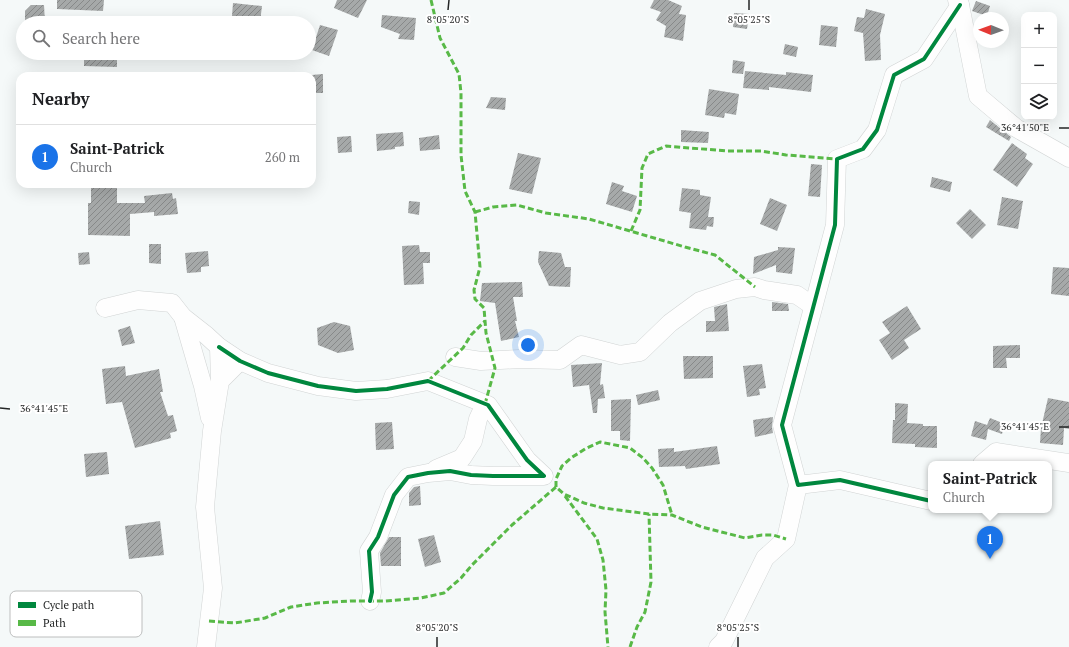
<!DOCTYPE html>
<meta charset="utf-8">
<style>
body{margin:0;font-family:"PT Serif",serif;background:#f6f6f6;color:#202124}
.controls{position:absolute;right:12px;top:12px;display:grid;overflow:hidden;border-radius:8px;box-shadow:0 4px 16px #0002}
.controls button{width:36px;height:36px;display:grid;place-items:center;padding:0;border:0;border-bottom:1px solid #e0e0e0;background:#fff;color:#202124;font:20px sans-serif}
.compass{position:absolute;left:973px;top:12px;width:36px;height:36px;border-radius:50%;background:#fff;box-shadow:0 4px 16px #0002;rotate:271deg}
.you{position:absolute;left:528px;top:345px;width:14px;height:14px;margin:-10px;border:3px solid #fff;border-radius:50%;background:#1a73e8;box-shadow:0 0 0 6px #1a73e833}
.badge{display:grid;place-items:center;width:26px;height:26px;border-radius:50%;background:#1a73e8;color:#fff;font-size:13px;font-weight:700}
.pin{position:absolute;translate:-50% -33px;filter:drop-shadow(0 1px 2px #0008)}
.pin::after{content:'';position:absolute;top:21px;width:14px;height:12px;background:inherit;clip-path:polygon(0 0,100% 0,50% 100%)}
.popup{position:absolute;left:928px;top:461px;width:124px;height:52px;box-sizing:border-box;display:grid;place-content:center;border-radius:8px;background:#fff;filter:drop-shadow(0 1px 3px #0005);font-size:13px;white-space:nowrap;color:#757577}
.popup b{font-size:15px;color:#202124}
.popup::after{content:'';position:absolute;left:50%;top:100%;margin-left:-8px;border:8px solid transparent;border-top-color:#fff}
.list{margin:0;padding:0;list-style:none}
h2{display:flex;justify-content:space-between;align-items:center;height:52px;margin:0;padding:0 16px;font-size:17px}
h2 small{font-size:13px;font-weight:400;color:#757577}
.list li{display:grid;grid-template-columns:26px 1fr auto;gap:12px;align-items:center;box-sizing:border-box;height:64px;padding:0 16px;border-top:1px solid #e0e0e0}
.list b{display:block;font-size:15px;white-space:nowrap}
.list p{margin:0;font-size:13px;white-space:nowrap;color:#757577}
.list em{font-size:13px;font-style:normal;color:#757577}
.icon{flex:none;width:22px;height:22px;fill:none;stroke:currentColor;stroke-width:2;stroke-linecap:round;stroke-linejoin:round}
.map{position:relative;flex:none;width:1069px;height:647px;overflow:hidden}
.search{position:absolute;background:#fff;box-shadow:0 4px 16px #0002;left:16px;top:16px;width:300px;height:44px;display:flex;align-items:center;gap:10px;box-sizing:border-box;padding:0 14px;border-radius:22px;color:#757577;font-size:15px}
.panel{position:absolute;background:#fff;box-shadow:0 4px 16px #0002;left:16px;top:72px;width:300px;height:116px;border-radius:12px}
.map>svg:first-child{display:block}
.building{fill:url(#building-hatch)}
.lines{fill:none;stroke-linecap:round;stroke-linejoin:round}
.minor-casing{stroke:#d1d4d4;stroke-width:19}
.minor{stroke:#fefefe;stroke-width:18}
.quiet{stroke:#58b947;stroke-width:3;stroke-dasharray:6 3;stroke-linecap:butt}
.cycleway-casing{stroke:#fff;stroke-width:6}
.cycleway{stroke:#00873e;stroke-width:4}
.ticks{fill:none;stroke:#242626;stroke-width:1.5}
.key{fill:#fff;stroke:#bdbebe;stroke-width:1}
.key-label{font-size:11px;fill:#242626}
.ticks-label{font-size:10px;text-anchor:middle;fill:#242626;stroke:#fff;stroke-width:4;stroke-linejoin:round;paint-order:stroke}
</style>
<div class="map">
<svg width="1069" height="647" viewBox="0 0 1069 647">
<defs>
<pattern id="building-hatch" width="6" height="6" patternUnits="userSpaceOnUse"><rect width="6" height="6" fill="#a6a9a9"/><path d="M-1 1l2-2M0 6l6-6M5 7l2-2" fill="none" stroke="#878989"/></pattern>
</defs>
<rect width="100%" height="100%" fill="#f5f9f9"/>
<g class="building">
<polygon points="57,0 104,0 103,11 57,9"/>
<polygon points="337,0 367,0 358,18 334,8"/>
<polygon points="654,0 668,0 682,6 679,14 686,15 683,41 664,37 666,26 656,20 661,12 650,8"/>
<polygon points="976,1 990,6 987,16 972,11"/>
<polygon points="233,3 262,6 260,22 246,20 246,18 232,16"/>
<polygon points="31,5 44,5 45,23 25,23 25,11"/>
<polygon points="866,9 885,14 880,35 881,60 865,61 863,33 854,31 857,17 864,18"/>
<polygon points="734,13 749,14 747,29 733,27"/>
<polygon points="382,15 416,18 414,40 398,39 400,34 381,27"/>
<polygon points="320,25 338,30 329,56 312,50"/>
<polygon points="821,25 838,27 836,47 819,45"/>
<polygon points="785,44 798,47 796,57 783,54"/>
<polygon points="84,53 117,53 117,67 84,66"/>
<polygon points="733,60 745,62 743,74 732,73"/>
<polygon points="745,71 786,75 786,72 813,75 811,92 769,87 769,90 743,88"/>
<polygon points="323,74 323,93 312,93 312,75"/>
<polygon points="709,89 739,94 736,115 725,113 724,118 705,115"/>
<polygon points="491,97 506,98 505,110 486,108"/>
<polygon points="990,120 1011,137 1009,141 986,127"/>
<polygon points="681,130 709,132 708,143 681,142"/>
<polygon points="403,132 404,146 395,147 395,149 377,151 376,134"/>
<polygon points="439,135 440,149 420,151 419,138"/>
<polygon points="351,136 352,152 338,153 337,137"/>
<polygon points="1012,143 1027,154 1025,158 1033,164 1017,187 993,170"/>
<polygon points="518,153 541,158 532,194 509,189"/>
<polygon points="811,164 822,165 820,197 808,196"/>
<polygon points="932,177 952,182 950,192 930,187"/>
<polygon points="612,182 624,186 622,191 637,196 632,212 606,204"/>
<polygon points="91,184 117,184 117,203 145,203 144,196 172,193 173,199 176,198 178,214 154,216 154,212 130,214 130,236 88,235 88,203 91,203"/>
<polygon points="682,188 700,190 700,195 711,197 708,217 714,217 713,227 707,226 706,230 689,228 691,213 679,211"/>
<polygon points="1002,197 1023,201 1018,229 997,225"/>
<polygon points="770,198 787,205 777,231 760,224"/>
<polygon points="409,201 420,202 419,215 408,213"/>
<polygon points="970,209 986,225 972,239 956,223"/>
<polygon points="149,244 161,244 161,264 149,263"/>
<polygon points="419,245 420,252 430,252 430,263 423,263 424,284 404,285 402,246"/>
<polygon points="778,247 795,248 792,274 776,272 776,265 753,274 754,257 778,250"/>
<polygon points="208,251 209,266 201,267 201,272 187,273 185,253"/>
<polygon points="539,251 561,253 565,267 571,267 570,287 549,286 538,262"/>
<polygon points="89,252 90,264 79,265 78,253"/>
<polygon points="1053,267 1069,268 1069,296 1051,294"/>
<polygon points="522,282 523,297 513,297 517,321 515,321 519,337 501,341 495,303 480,301 482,283"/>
<polygon points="772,302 788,304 789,311 772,311"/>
<polygon points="727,304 729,331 706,332 706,321 715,321 714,307"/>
<polygon points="907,306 921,329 904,340 909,348 892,360 879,340 890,333 882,322"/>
<polygon points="334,322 350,326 354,350 338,353 318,345 317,328"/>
<polygon points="130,326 135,343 122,346 118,330"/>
<polygon points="1020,345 1020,358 1006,358 1007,368 993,368 993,346"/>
<polygon points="683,356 713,356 713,378 684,379"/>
<polygon points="602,363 600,385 603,384 605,398 598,399 597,413 593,413 589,385 573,387 571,365"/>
<polygon points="762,364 766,388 759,389 760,395 747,397 743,366"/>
<polygon points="125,366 126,376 159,369 163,392 160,392 168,416 173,415 177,431 170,433 171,438 135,448 122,402 106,404 102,369"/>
<polygon points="658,390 660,400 638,405 636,395"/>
<polygon points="1048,398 1069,402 1069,429 1064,428 1063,445 1040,443 1041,428"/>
<polygon points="631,399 630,441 620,440 620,431 611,431 611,400"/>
<polygon points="895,403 908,404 907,423 923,424 923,426 937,426 937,448 915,447 915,444 892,443 893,420 895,420"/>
<polygon points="773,417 772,427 773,433 755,437 753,420"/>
<polygon points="990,418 1005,424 1002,434 988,429 986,440 971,436 975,421 987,425"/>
<polygon points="392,422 394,449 376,450 375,423"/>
<polygon points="717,446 720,464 686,469 685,466 659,467 658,449 674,448 674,452"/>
<polygon points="107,452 109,474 86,477 84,454"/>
<polygon points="420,486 421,505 409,506 409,493 414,487"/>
<polygon points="160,521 164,555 129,559 125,526"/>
<polygon points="434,535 441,562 425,567 418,539"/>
<polygon points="389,537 401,537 401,566 381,566 380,553"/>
<polygon points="22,591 37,592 36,603 21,602"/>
</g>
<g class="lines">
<g class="minor-casing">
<g id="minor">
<polyline points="957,0 960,5 978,96 1016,128 1069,158"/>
<polyline points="105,308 138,300 172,303 183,317 203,386 210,418"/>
<polyline points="183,317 206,335 219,347 220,381"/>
<polyline points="219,347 240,361 268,373 318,386 356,391 387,389 428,381 488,405 527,460 544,476 493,476 471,475 450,471 428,473 408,477 394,495 378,537 369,551 372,592 370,601"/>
<polyline points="455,357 481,361 520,359 560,360 581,345 620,355 640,352 670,323 700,301 736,289 755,287 764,290 797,295 813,306"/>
<polyline points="982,464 996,452 1069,463"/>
<polyline points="436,469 462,458 473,441 478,419 485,404"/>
<polyline points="931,501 840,480 798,485 782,425 835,225 837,159 863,149 877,130 894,75 924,59 960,5"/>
<polyline points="206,647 213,588 205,507 212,431 220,381 240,361"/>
<polyline points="718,647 724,641 765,558 786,539 798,485"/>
</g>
</g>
<use href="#minor" class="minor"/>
<g class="quiet">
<polyline points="431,0 440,38 459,74 461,93 461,155 465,191 475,212 480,267 474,290 475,299 484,308 486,333 495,368 485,404"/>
<polyline points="475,212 493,207 517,205 546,213 589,219 685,247 715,255 755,287"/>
<polyline points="631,231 640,210 642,168 648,154 666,146 727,151 761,151 786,155 837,159"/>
<polyline points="428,381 463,348 471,335 485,321"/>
<polyline points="556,487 556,479 562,466 571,458 585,449 600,442 630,448 643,458 652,468 663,485 672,515"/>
<polyline points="565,496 597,539 603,560 606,590 605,612 608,647"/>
<polyline points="209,621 235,623 265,618 291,607 317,603 350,601 385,601 421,598 444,593 461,578 472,565 512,525 556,487 564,494 584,503 603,508 649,514 672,515 702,527 745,538 762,535 773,535 786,539"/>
<polyline points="630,647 637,627 645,612 651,582 649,514"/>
</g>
<g class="cycleway-casing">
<g id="cycleway">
<polyline points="219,347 240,361 268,373 318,386 356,391 387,389 428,381 488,405 527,460 544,476 493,476 471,475 450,471 428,473 408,477 394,495 378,537 369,551 372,592 370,601"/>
<polyline points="931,501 840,480 798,485 782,425 835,225 837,159 863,149 877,130 894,75 924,59 960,5"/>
</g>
</g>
<use href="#cycleway" class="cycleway"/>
</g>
<path class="ticks" d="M 448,10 L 449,0M 749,10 L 749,0M 1059,128 L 1069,128M 0,408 L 10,409M 1059,427 L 1069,427M 437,647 L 437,637M 738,647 L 738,637"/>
<rect x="10" y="591" width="132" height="46" rx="6" class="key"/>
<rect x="18" y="602" width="18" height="6" fill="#00873e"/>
<rect x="18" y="620" width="18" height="6" fill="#58b947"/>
<g class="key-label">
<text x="43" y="609">Cycle path</text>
<text x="43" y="627">Path</text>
</g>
<g class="ticks-label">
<text x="448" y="23">8°05'20"S</text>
<text x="749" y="23">8°05'25"S</text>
<text x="1025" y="131">36°41'50"E</text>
<text x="44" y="412">36°41'45"E</text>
<text x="1025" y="430">36°41'45"E</text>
<text x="437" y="631">8°05'20"S</text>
<text x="738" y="631">8°05'25"S</text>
</g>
</svg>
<div class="controls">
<button>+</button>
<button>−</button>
<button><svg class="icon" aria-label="layers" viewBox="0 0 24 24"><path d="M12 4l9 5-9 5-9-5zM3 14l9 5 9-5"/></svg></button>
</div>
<svg class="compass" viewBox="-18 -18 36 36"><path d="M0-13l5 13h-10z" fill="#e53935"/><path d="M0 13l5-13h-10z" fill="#757577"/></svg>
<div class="you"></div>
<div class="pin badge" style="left:990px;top:559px">1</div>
<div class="popup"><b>Saint-Patrick</b>Church</div>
<div class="search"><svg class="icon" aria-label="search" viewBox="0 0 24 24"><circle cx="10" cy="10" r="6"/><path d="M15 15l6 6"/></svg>Search here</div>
<section class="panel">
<h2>Nearby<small></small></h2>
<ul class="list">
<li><span class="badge">1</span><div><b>Saint-Patrick</b><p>Church</p></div><em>260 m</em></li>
</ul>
</section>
</div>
